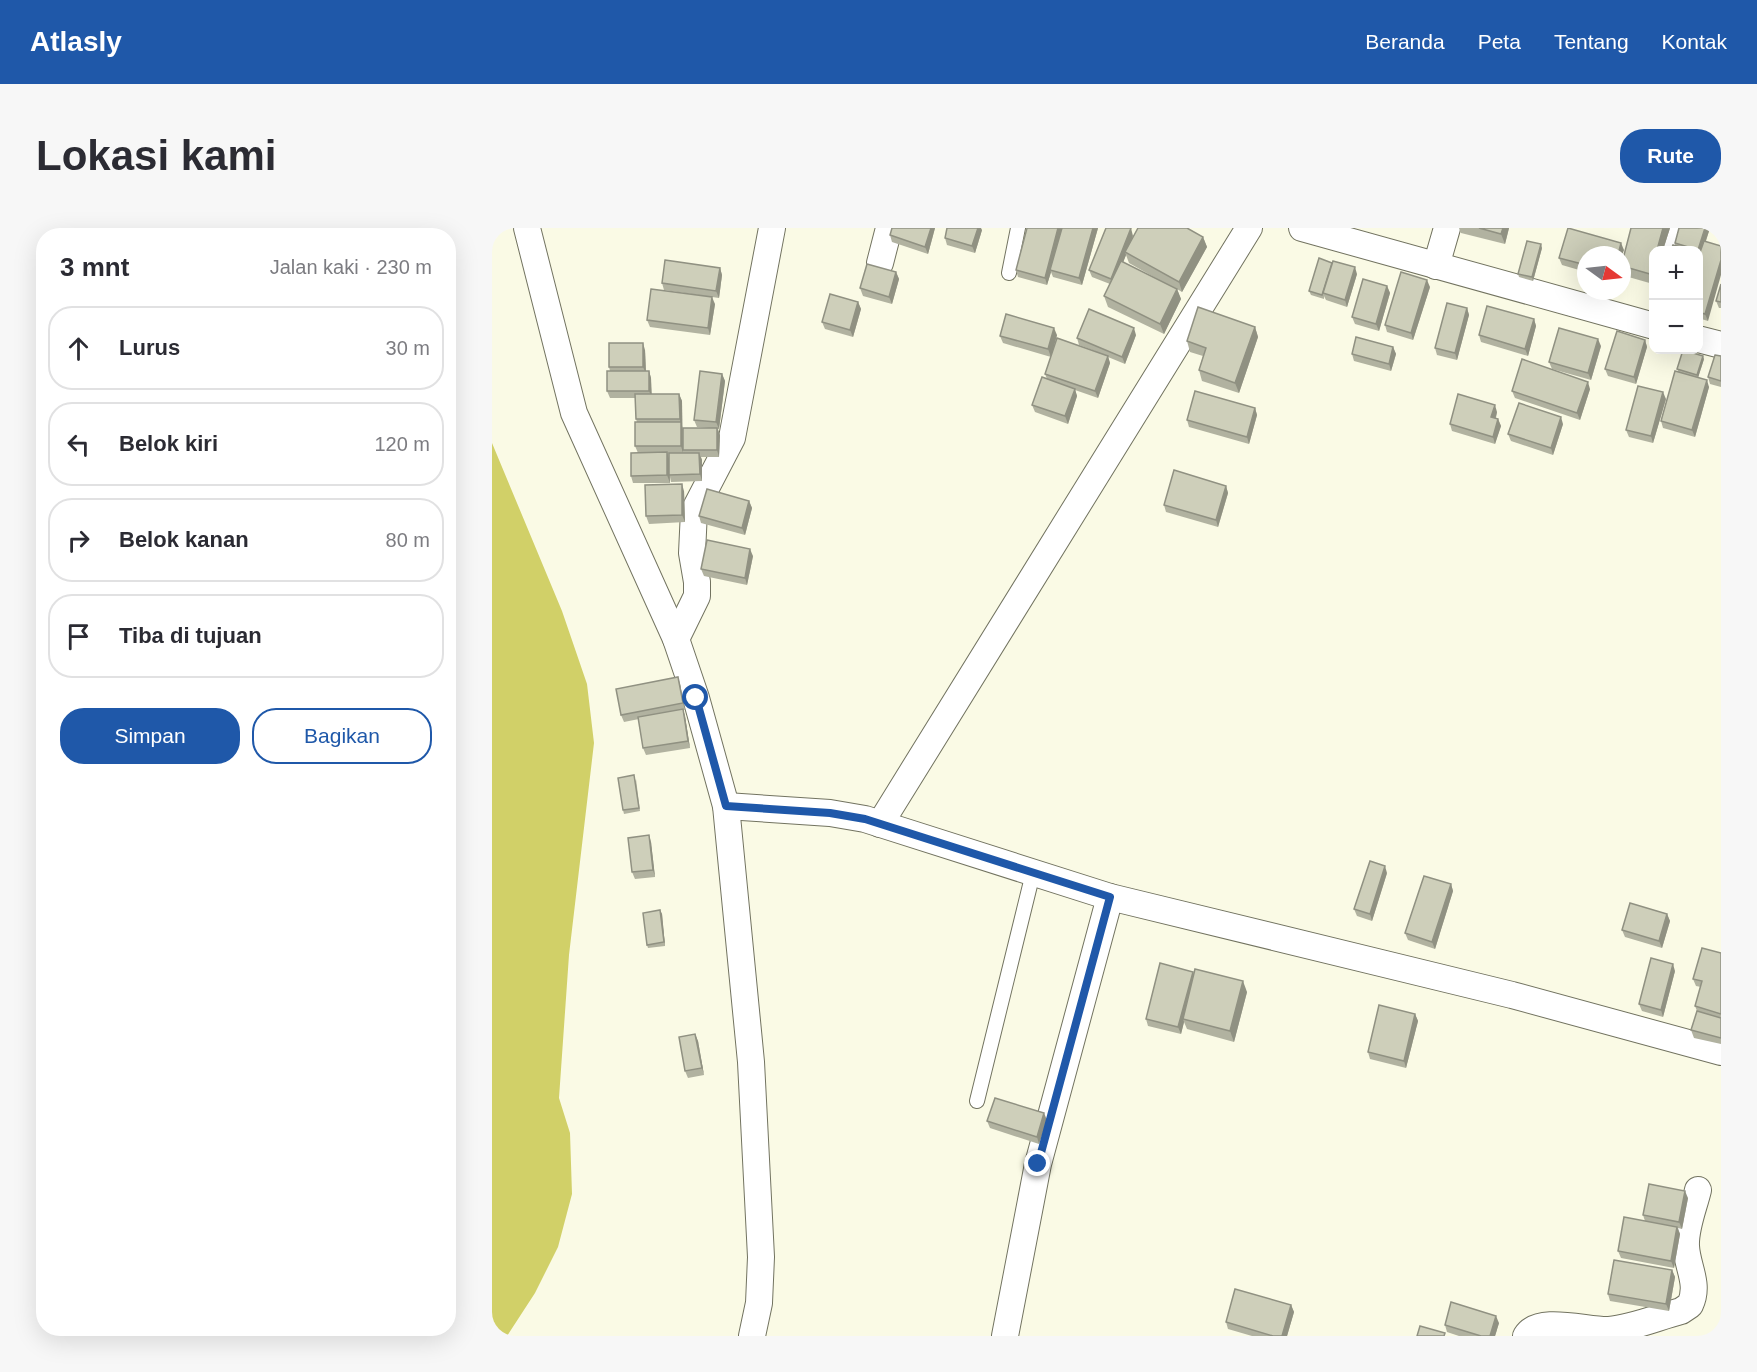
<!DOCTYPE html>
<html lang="id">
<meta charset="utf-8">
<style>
body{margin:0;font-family:Arial,sans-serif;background:#f7f7f7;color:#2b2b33}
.controls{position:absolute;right:18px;top:18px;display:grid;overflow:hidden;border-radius:12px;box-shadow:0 6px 24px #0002}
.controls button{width:54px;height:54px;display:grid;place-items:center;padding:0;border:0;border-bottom:2px solid #e1e1e2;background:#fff;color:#2b2b33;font:30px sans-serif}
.compass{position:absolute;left:1085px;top:18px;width:54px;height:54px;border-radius:50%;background:#fff;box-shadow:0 6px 24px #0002;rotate:105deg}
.stop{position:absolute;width:18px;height:18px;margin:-14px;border:4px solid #1f58a9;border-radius:50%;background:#fff}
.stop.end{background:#1f58a9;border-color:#fff;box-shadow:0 2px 6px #0008}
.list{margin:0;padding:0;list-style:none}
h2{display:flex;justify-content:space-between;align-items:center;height:78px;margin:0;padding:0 24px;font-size:26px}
h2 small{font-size:20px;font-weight:400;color:#7c7c81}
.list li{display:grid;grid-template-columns:39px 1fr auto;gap:18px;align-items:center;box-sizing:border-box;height:84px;margin:0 12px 12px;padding:0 12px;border:2px solid #e1e1e2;border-radius:24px}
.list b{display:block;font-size:22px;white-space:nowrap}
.list em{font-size:20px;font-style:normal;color:#7c7c81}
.actions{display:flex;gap:12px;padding:18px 24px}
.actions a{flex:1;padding:14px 0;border:2px solid #1f58a9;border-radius:24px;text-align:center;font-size:21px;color:#1f58a9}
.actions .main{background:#1f58a9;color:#fff}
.icon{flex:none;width:33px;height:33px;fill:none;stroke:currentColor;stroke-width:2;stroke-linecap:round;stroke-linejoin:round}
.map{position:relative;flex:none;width:1229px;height:1108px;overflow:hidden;border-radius:24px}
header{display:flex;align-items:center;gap:36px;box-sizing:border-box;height:84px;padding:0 30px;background:#1f58a9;color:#fff}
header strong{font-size:28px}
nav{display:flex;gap:33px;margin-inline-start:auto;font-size:21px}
.intro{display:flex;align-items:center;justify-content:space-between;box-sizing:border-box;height:144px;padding:0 36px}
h1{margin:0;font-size:42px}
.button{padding:15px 27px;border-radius:24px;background:#1f58a9;color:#fff;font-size:21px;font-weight:700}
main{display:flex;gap:36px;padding:0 36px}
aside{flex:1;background:#fff;border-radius:24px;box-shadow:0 6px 24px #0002}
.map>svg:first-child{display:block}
.water{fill:#d1d068}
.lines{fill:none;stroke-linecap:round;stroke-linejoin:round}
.lane-casing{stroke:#727360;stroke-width:16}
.street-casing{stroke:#727360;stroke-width:28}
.lane{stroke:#fff;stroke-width:14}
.street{stroke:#fff;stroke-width:26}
.wall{fill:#b1b2a0;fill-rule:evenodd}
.shaded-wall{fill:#909182}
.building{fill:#cecfba;stroke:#909182;stroke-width:1.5}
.route{stroke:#1f58a9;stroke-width:8}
</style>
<header>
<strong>Atlasly</strong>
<nav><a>Beranda</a><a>Peta</a><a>Tentang</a><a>Kontak</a></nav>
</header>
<div class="intro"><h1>Lokasi kami</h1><a class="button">Rute</a></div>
<main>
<aside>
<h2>3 mnt<small>Jalan kaki · 230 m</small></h2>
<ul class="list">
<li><svg class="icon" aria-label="ahead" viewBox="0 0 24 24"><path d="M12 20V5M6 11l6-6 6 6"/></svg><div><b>Lurus</b></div><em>30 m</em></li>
<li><svg class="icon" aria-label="left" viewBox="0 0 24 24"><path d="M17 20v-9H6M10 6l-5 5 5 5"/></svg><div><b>Belok kiri</b></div><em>120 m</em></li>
<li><svg class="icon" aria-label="right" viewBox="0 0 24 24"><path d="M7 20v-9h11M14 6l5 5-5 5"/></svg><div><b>Belok kanan</b></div><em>80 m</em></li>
<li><svg class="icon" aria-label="arrive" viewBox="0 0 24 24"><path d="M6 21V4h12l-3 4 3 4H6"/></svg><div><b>Tiba di tujuan</b></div></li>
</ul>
<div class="actions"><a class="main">Simpan</a><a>Bagikan</a></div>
</aside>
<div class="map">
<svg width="1229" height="1108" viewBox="0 0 1229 1108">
<rect width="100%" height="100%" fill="#fafae5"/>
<polygon class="water" points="0,215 70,383 95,456 102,515 77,727 67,870 78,905 80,966 66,1019 43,1065 15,1108 0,1108"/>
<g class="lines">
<g class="lane-casing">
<g id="lane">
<polyline points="517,45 526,0"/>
<polyline points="485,873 541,645"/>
</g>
</g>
<g class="street-casing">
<g id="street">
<polyline points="35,0 82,185 184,411 204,470 234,578 259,834 269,1029 267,1075 260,1108"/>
<polyline points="810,0 1162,98"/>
<polyline points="1180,22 1187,0"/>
<polyline points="388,35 397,0"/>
<polyline points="944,38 955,0"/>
<polyline points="1206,111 1229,117"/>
<polyline points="184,411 205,368 205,354 200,325 202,283 240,210 280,0"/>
<polyline points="234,578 338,585 373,591 618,669 1020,767 1229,824"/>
<polyline points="388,596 757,0"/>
<polyline points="513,1108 546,936 618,669"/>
<path d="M 1034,1108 C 1047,1087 1095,1103 1117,1102 C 1141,1100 1166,1089 1189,1083 L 1198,1077 C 1208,1056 1195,1039 1194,1018 C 1193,1000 1202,979 1206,962"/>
</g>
</g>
<use href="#lane" class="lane"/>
<use href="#street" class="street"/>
</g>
<g class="wall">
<polygon points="443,0 436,26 400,14 398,7"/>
<polygon points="535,0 606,0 590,57 561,49 559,44 555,57 526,49 524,42"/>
<polygon points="967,0 1017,0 1013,16 969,5"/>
<polygon points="1139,0 1178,0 1171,22 1161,22 1161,56 1133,48 1130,38"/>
<polygon points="1187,0 1218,0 1214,13 1216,93 1206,90 1206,22 1179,22 1183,18 1183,15"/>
<polygon points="490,2 483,25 455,17 453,10"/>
<path d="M 641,8 L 639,12 L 711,9 L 715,19 L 690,64 L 685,61 L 689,71 L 672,106 L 616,79 L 612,68 L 618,56 L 600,49 L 597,42 ZM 634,27 L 637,35 L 676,57 L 631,34 Z"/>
<polygon points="1050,20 1041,53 1027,49 1026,46"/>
<polygon points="1132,22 1094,27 1094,44 1070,37 1067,30"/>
<polygon points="228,40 230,47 227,70 172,62 170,55"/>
<polygon points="404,44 407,51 400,76 371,68 368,60"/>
<polygon points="865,46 855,79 834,72 832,68 832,71 819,67 817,63"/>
<polygon points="1229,56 1229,80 1227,80 1224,73"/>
<polygon points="895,58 898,65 887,103 863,96 860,89"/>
<polygon points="938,59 921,112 895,104 893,97"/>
<polygon points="366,74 369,81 361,109 333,101 330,94"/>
<polygon points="223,76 218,107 158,99 155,92"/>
<polygon points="975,80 977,87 965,132 945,127 943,120"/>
<polygon points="1042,91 1044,98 1036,128 989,114 987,107"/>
<polygon points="763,99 766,109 747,165 710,153 707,142 711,128 698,124 695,113"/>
<polygon points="565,107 559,128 603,123 587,117 585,110 644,107 633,136 616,129 618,135 606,170 583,162 585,168 576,196 543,184 540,177 555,151 553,146 559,129 511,115 508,108"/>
<polygon points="1153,112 1155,119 1144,156 1116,148 1113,141"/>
<polygon points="1109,118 1099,152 1060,141 1057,134"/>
<polygon points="901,119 904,126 899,143 862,133 860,126"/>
<polygon points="153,122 154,143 157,143 159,150 159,166 187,166 190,173 190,198 191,201 217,200 205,199 202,192 230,146 233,153 227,201 226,201 228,207 227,229 209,229 210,232 210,253 179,254 178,249 178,255 141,255 139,248 146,225 143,218 145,194 144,191 143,170 118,170 115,163 118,143 117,139"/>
<polygon points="1229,128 1229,159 1218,156 1216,149"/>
<polygon points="1212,131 1206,149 1217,159 1203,209 1171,200 1169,193 1186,143 1185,141"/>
<polygon points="1098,161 1088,192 1023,170 1020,163"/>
<polygon points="1174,171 1161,215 1137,209 1134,202"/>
<polygon points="763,180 765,187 757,216 697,199 695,192"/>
<polygon points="1005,184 1004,190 1006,191 1009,198 1003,216 960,203 958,196"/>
<polygon points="1071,196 1061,227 1019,213 1016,206"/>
<polygon points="734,258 736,265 726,299 674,284 672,277"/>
<polygon points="192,263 193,294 157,296 154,288"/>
<polygon points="257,273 260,280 253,307 209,295 207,288"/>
<polygon points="261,328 255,357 212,348 209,341"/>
<polygon points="188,456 193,482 191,482 193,488 198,520 154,527 151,520 147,491 132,494 129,487"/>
<polygon points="144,551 148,583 132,586 131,582"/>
<polygon points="159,614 163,649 143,651 140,644"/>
<polygon points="895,645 880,693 865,688 862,681"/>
<polygon points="959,656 961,663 943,721 916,712 913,705"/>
<polygon points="168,682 170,686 173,718 156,720 155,717"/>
<polygon points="1175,686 1178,693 1170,720 1133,709 1130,702"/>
<polygon points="1229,725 1229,816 1202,810 1199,802 1205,783 1203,778 1209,759 1204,758 1201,751"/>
<polygon points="1183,743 1171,789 1150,783 1147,776"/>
<polygon points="702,747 755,764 742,814 695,801 692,794 689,806 656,798 654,791"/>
<polygon points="923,786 926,793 914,840 878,831 876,824"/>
<polygon points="203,806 206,813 212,847 196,850 193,843"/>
<polygon points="555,892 547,916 498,900 495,893"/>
<polygon points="1196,970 1190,1001 1186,1000 1188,1006 1182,1040 1129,1030 1126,1023 1153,993 1151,987"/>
<polygon points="1180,1042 1183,1049 1177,1083 1118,1073 1116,1066"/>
<polygon points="799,1077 802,1084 795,1108 760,1108 736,1101 734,1094"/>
<polygon points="1007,1095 1003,1108 967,1108 955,1104 953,1097"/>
</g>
<g class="shaded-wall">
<polygon points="439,0 443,0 436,26 433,19"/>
<polygon points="486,0 489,0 490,2 483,25 480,18"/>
<polygon points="566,0 571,0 558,42 559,44 555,57 553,50"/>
<polygon points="601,0 606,0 590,57 587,50"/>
<polygon points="639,0 641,8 634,25 633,24 634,27 622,58 619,51"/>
<polygon points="1011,0 1017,0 1013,16 1009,6"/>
<polygon points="1171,0 1178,0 1171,22 1165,22"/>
<polygon points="1213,0 1218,0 1208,30 1206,22"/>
<polygon points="711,9 715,19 690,64 687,54"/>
<polygon points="1129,15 1132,22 1130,27 1126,27"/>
<polygon points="1049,16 1050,20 1041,53 1040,49"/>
<polygon points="1229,32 1229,47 1216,93 1213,86"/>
<polygon points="1161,34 1161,54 1158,46"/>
<polygon points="863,39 865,46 855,79 853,72"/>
<polygon points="228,40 230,47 227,70 224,63"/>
<polygon points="404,44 407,51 400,76 397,69"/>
<polygon points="935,52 938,59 921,112 919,105"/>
<polygon points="895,58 898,65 887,103 884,96"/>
<polygon points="685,61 689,71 672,106 668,96"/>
<polygon points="220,69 223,76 218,107 216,100"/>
<polygon points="366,74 369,81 361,109 358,102"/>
<polygon points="975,80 977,87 965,132 963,125"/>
<polygon points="1042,91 1044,98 1036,128 1033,121"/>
<polygon points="763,99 766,109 747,165 743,155"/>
<polygon points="562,100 565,107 559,129 556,121"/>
<polygon points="642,100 644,107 633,136 630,129"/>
<polygon points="1106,111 1109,118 1099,152 1096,145"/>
<polygon points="1153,112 1155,119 1144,156 1142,149"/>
<polygon points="151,115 153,122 154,146 151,139"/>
<polygon points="901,119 904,126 899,143 897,136"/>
<polygon points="616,128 618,135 606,170 603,163"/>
<polygon points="1211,128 1212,131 1206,150 1205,147"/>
<polygon points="157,143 159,150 160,170 157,163"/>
<polygon points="230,146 233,153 227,201 224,194"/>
<polygon points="1215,152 1217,159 1203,209 1200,202"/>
<polygon points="1096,154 1098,161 1088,192 1085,185"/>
<polygon points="583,161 585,168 576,196 573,188"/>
<polygon points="1171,164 1174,171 1161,215 1159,208"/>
<polygon points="187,166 190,173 191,225 189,218"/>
<polygon points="1003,177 1005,184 1002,196 999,189"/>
<polygon points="763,180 765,187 757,216 755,209"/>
<polygon points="1069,189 1071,196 1061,227 1059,220"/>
<polygon points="1006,191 1009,198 1003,216 1001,209"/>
<polygon points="225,200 228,207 227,229 225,222"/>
<polygon points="175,224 177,231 178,255 175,247"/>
<polygon points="207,225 210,232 210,253 208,246"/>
<polygon points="190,256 192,263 193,294 190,287"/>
<polygon points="734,258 736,265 726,299 724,292"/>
<polygon points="257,273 260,280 253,307 250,300"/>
<polygon points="258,321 261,328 255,357 253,350"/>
<polygon points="186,449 188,456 193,482 191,475"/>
<polygon points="191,481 193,488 198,520 196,513"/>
<polygon points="157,607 159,614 163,649 161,642"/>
<polygon points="893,638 895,645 880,693 878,686"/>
<polygon points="959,656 961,663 943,721 940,714"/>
<polygon points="168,682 170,686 173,718 172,714"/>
<polygon points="1175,686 1178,693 1170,720 1167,713"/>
<polygon points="1181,736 1183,743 1171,789 1169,782"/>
<polygon points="701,744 703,751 691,791 692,794 689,806 686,799"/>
<polygon points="751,753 755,764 742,814 738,803"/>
<polygon points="923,786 926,793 914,840 912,833"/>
<polygon points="203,806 206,813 212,847 210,840"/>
<polygon points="552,885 555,892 547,916 545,909"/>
<polygon points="1193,963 1196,970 1190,1001 1187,994"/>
<polygon points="1185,999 1188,1006 1182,1040 1179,1033"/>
<polygon points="1180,1042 1183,1049 1177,1083 1174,1076"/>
<polygon points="799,1077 802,1084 795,1108 790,1108"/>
<polygon points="1004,1088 1007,1095 1003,1108 998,1108"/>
</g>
<g class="building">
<polygon points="400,0 439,0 433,19 398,7"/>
<polygon points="455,0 486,0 480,18 453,10"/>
<polygon points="535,0 566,0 553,50 524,42"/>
<polygon points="570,0 601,0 587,50 558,42"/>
<polygon points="614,0 639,0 619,51 597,42"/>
<polygon points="646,0 695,0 711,9 687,54 633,24"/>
<polygon points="987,0 1011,0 1009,6"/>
<polygon points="1076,0 1129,15 1126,27 1094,27 1094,37 1067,30"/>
<polygon points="1139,0 1171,0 1165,22 1161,22 1161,34 1158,46 1130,38 1130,35"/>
<polygon points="1187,0 1213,0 1206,22 1183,15"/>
<polygon points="1035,13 1049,16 1040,49 1026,46"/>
<polygon points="1212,13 1229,18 1229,32 1213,86 1206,84 1206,30"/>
<polygon points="1181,17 1199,22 1179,22"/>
<polygon points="827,30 840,35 830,67 817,63"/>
<polygon points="173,32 228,40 224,63 170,55"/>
<polygon points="629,33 685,61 668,96 612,68"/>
<polygon points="841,33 863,39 853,72 831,65"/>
<polygon points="375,36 404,44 397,69 368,60"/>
<polygon points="909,44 935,52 919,105 893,97"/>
<polygon points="871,51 895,58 884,96 860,89"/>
<polygon points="1229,56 1229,74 1224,73"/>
<polygon points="159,61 220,69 216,100 155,92"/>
<polygon points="338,66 366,74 358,102 330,94"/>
<polygon points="955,75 975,80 963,125 943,120"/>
<polygon points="995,78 1042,91 1033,121 987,107"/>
<polygon points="706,79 763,99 743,155 707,142 714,120 695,113"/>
<polygon points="597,81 642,100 630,129 585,110"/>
<polygon points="514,86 562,100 556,121 508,108"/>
<polygon points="1067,100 1106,111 1096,145 1057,134"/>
<polygon points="1125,103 1153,112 1142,149 1113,141"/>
<polygon points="864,109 901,119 897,136 860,126"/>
<polygon points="565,110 616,128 603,163 553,146"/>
<rect x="117" y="115" width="34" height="24"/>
<polygon points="1191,122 1211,128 1205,147 1185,141"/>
<polygon points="1223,127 1229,128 1229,153 1216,149"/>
<polygon points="1030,131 1096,154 1085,185 1020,163"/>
<rect x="115" y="143" width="42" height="20"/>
<polygon points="208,143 230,146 224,194 202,192"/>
<polygon points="1183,143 1215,152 1200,202 1169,193"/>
<polygon points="550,149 583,161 573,188 540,177"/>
<polygon points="1146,158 1171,164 1159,208 1134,202"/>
<polygon points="703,163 763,180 755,209 695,192"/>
<polygon points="143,166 187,166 188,191 144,191"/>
<polygon points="966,166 1003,177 999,189 1006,191 1001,209 958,196"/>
<polygon points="1027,175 1069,189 1059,220 1016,206"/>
<rect x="143" y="194" width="46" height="24"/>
<rect x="191" y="200" width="34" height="22"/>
<polygon points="175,224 175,247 139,248 139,225"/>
<polygon points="177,225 207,225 208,246 177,247"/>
<polygon points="682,242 734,258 724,292 672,277"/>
<polygon points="190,256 190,287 154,288 153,257"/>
<polygon points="215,261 257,273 250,300 207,288"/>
<polygon points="215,312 258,321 253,350 209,341"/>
<polygon points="186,449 191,475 129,487 124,461"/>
<polygon points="191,481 196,513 151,520 146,489"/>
<polygon points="142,547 147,580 131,582 126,550"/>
<polygon points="157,607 161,642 140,644 136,610"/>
<polygon points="878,633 893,638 878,686 862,681"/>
<polygon points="932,648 959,656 940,714 913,705"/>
<polygon points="1138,675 1175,686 1167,713 1130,702"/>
<polygon points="168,682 172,714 155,717 151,685"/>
<polygon points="1210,720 1229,725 1229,786 1203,778 1210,753 1201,751"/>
<polygon points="1159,730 1181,736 1169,782 1147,776"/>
<polygon points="668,735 701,744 686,799 654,791"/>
<polygon points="703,741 751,753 738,803 691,791"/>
<polygon points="887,777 923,786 912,833 876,824"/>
<polygon points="1205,783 1229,790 1229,810 1199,802"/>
<polygon points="203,806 210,840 193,843 187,809"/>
<polygon points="503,870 552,885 545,909 495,893"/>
<polygon points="1157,956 1193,963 1187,994 1151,987"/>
<polygon points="1132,989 1185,999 1179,1033 1126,1023"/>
<polygon points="1122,1032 1180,1042 1174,1076 1116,1066"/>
<polygon points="743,1061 799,1077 790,1108 781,1108 734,1094"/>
<polygon points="959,1074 1004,1088 998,1108 989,1108 953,1097"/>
<polygon points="928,1098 953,1105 952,1108 925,1108"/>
</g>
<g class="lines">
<polyline class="route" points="204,470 234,578 338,585 373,591 618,669 546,936"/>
</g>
</svg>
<div class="controls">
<button>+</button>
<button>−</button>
</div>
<svg class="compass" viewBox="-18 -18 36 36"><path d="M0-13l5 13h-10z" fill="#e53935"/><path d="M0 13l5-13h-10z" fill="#7c7c81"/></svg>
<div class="stop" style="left:204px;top:470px"></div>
<div class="stop end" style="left:546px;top:936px"></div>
</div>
</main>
